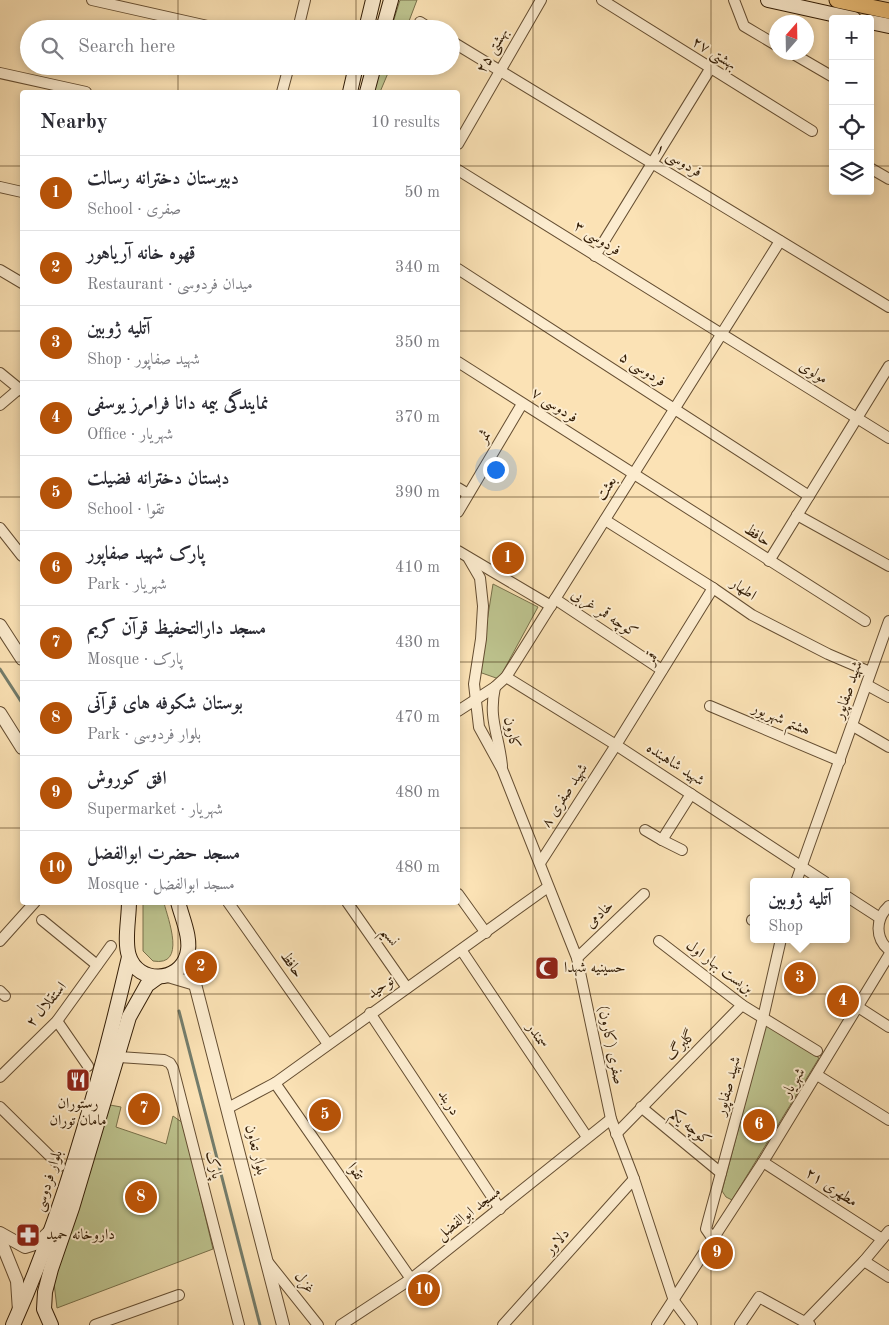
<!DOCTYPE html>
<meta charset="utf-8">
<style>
body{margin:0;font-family:"Old Standard TT",Amiri,serif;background:#f7f7f7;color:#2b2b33}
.controls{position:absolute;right:15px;top:15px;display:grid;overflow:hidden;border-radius:5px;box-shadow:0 2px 8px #0003}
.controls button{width:45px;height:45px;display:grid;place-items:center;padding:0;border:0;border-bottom:1px solid #e1e1e2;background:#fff;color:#2b2b33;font:25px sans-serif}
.compass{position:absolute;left:769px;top:15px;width:45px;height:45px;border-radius:50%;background:#fff;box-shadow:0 2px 8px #0003;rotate:20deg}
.you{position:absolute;left:495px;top:469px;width:18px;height:18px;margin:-12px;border:4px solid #fff;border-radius:50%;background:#1a73e8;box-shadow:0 0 0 8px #1a73e833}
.badge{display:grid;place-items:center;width:32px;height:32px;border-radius:50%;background:#b45309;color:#fff;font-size:16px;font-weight:700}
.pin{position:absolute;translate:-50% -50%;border:2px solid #fff;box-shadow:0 1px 5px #0006}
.popup{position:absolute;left:750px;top:878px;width:100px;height:65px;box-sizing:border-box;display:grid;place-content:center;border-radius:5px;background:#fff;filter:drop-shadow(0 1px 4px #0005);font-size:16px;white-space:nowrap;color:#7c7c81}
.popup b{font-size:19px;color:#2b2b33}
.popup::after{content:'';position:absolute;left:50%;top:100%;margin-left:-10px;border:10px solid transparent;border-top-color:#fff}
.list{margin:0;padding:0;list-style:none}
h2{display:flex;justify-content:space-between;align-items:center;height:65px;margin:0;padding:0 20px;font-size:21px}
h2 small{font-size:16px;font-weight:400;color:#7c7c81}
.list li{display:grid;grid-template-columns:32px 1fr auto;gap:15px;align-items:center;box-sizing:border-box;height:75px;padding:0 20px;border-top:1px solid #e1e1e2}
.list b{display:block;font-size:19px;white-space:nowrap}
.list p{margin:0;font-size:16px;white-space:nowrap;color:#7c7c81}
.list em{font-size:16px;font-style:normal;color:#7c7c81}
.icon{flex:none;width:28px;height:28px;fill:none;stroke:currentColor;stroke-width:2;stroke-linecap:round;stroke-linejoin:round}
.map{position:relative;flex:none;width:889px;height:1325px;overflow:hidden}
.search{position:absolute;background:#fff;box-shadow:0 2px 8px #0003;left:20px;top:20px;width:440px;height:55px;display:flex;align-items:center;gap:12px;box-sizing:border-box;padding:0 18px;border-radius:28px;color:#7c7c81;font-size:19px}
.panel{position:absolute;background:#fff;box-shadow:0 2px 8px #0003;left:20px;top:90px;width:440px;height:815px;border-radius:5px}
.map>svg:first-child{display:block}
.green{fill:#bdc38e;stroke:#78704a}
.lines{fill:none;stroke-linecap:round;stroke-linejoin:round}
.stream{stroke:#747d6c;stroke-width:3}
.minor-casing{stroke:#654e32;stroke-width:12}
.tertiary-casing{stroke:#654e32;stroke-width:14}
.secondary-casing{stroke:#331d06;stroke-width:16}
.primary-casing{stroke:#331d06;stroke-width:17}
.minor{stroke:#fceccf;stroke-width:10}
.tertiary{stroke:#fceccf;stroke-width:12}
.secondary{stroke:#fceccf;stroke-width:14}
.primary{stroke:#eec17a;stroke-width:15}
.grid{fill:none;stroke:#331d06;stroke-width:1;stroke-opacity:0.55}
.labels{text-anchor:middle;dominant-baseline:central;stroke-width:4;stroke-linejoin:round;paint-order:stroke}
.street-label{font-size:15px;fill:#331d06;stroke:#fceccf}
.poi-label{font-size:15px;fill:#331d06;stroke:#fceccf;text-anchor:start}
</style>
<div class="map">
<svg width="889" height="1325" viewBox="0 0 889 1325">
<rect width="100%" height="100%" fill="#fbe2b5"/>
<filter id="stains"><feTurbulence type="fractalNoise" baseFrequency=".004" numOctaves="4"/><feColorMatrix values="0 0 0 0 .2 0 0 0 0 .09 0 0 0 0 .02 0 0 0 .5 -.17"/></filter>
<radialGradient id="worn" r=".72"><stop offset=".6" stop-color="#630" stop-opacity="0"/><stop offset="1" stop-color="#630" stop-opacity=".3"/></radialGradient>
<g class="green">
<polygon points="400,0 417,0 406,29 391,29"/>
<polygon points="380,66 391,66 380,92 372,92"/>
<polygon points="493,584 538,607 499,679 479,672"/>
<path d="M 143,903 L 164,903 C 168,919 187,967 153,961 L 143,951 Z"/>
<polygon points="766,1024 819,1058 732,1200 726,1197 722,1191"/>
<polygon points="110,1105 121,1107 116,1127 166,1144 173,1116 183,1123 213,1249 57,1308 54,1283"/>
</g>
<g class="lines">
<g class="stream">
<polyline points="0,669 22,703"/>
<polyline points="179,1011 260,1325"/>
</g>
<g class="minor-casing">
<g id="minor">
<polyline points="92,0 221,29"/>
<polyline points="602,0 812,131"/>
<polyline points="734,0 744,26 776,45"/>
<polyline points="420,22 431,29"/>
<polyline points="298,29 305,0"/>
<polyline points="451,41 889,307"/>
<polyline points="790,52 833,77"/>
<polyline points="0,73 86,92"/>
<polyline points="282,92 289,66"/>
<polyline points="458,144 541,0"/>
<polyline points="870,168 889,179"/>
<polyline points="458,170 889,438"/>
<polyline points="0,187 22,192"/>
<polyline points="595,256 710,69"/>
<polyline points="458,269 809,496"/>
<polyline points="0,270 22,283"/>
<polyline points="458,362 865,621"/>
<polyline points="0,373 22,391"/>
<polyline points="0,405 20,388"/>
<polyline points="458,488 468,494"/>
<polyline points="458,512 522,404"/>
<polyline points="797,515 889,566"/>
<polyline points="605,520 713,588 752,615 828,654 870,672"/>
<polyline points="0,528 22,556"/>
<polyline points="458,551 551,606"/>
<polyline points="469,559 480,578 483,606 481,639 474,684 479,727 502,769 577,958 611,1119 634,1179 674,1301 692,1325"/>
<polyline points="769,561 889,366"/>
<polyline points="555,599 662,670"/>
<polyline points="506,677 616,745 825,882"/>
<polyline points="867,685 889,697"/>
<path d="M 495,687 C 488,720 499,734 502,766"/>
<polyline points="710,706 840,761"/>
<polyline points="458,711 495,687 506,677 780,241"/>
<polyline points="853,726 889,747"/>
<polyline points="645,830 662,840"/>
<polyline points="682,850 662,840 691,794"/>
<polyline points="540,863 616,745 713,588"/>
<polyline points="796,882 889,621"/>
<polyline points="458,894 486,933"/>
<polyline points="846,896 880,918"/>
<polyline points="228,902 328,1044"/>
<polyline points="347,902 407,988"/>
<path d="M 889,906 C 875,919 875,938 889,950"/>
<polyline points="42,920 97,965"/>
<polyline points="752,920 754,921"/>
<polyline points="0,941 35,902"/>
<polyline points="659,941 742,1005 817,1051"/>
<polyline points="462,951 587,1137"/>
<polyline points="577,958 644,894"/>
<polyline points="0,991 5,996"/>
<polyline points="858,1007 889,1027"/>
<polyline points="370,1013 500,1209"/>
<polyline points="57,1021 88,1066"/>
<polyline points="119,1057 164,1060 170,1063 173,1068 239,1325"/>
<polyline points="817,1075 889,1120"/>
<polyline points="0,1077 57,1021 111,946"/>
<polyline points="275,1083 411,1279"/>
<polyline points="0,1107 60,1166"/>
<polyline points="641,1107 721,1173"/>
<polyline points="228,1108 275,1083 548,887"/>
<polyline points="616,1134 742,1005"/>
<polyline points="763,1162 882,1239"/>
<polyline points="713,1239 706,1229 708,1221 763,1018 781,939"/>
<polyline points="267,1261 318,1325"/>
<polyline points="864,1261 889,1277"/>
<polyline points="805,1322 864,1261 889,1231"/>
<polyline points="95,1325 179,1295"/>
<polyline points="341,1325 411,1279 611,1119"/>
<polyline points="503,1325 634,1179"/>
<polyline points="657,1325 763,1162 889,955"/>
<polyline points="740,1325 759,1297 810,1325"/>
</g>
</g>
<g class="tertiary-casing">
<g id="tertiary">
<polyline points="0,625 22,659"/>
<polyline points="0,713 22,748"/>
<polyline points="188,947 195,984 283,1325"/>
<polyline points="168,976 195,984"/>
<polyline points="0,1233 25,1247 38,1243 49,1232"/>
<polyline points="0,1239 17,1281 19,1311"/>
</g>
</g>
<g class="secondary-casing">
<g id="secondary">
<polyline points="768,0 854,19"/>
<polyline points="870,22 889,26"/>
<polyline points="366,29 373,0"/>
<polyline points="383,29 391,0"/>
<polyline points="350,92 356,66"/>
<polyline points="367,92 374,66"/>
<path d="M 129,902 C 129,919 124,941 129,956 C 138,984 179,983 187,955 C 192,939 182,918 178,902"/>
<path d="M 13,1325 C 64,1212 101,1078 129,957"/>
<polyline points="51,1325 44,1309 45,1292 51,1269 72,1208 129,1017 147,985 158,977"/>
</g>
</g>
<g class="primary-casing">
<polyline id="primary" points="837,0 889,11"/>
</g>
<use href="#minor" class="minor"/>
<use href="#tertiary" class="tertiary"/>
<use href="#secondary" class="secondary"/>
<use href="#primary" class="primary"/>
</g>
<path class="grid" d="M 178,0 L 178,29M 356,0 L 356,29M 533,0 L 533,1325M 711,0 L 711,1325M 178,66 L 178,92M 356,66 L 356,92M 0,166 L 22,166M 458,166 L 833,166M 870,166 L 889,166M 0,331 L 22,331M 458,331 L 889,331M 0,497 L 22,497M 458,497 L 889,497M 0,662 L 22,662M 458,662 L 889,662M 0,828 L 22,828M 458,828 L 889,828M 178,902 L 178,1325M 356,902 L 356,1325M 0,994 L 889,994M 0,1159 L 889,1159"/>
<defs>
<g id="mosque-square" transform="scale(1.25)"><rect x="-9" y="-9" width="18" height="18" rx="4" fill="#8f2418" stroke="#fceccf"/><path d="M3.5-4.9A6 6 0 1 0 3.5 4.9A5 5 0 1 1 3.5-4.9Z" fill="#fff"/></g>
<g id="restaurant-square" transform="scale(1.25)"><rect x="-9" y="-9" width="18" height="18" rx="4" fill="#8f2418" stroke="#fceccf"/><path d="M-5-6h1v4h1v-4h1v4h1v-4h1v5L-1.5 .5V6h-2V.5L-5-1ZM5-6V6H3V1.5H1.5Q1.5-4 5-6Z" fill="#fff"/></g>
<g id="pharmacy-square" transform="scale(1.25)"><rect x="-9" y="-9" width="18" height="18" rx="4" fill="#8f2418" stroke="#fceccf"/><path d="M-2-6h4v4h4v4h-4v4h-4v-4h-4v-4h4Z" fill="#fff"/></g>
</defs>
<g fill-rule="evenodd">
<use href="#mosque-square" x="547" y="968"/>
<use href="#restaurant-square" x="78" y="1080"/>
<use href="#pharmacy-square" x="28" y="1235"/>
</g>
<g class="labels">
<g class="street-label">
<text transform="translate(493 51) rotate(-60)">بهشتی ۲۵</text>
<text transform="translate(714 54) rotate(32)">بهشتی ۲۷</text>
<text transform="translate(678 161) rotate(31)">فردوسی ۱</text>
<text transform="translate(597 239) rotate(32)">فردوسی ۳</text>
<text transform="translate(642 370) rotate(33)">فردوسی ۵</text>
<text transform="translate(813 373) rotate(32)">مولوی</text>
<text transform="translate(554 406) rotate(33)">فردوسی ۷</text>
<text transform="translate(485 437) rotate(-59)">ثمر</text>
<text transform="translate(607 489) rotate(-58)">بعثت</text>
<text transform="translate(757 536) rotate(33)">حافظ</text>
<text transform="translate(743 590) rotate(35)">اطهار</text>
<text transform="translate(604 614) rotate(33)">کوچه قمر غربی</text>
<text transform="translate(652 659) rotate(-58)">قمر</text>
<text transform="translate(849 690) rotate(-71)">شهید صفاپور</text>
<text transform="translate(781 720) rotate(23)">هشتم شهریور</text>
<text transform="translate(511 733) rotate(78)">کارون</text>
<text transform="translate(675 765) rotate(33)">شهید شاهبنده</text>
<text transform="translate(565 796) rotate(-57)">شهید صفری ۸</text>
<text transform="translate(600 915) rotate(-44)">خادمی</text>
<text transform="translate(389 937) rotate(55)">نسیم</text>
<text transform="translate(291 965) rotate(55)">حافظ</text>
<text transform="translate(719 968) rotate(37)">بن‌بست بهار اول</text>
<text transform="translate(381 988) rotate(-35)">توحید</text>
<text transform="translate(47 1005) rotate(-50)">استقلال ۲</text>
<text transform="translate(537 1036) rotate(56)">سمندر</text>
<text transform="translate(610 1045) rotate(78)">صفری (کارون)</text>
<text transform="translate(681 1046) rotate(-45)">گلبرگ</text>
<text transform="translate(794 1083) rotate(-59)">شهریار</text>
<text transform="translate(729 1086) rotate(-75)">شهید صفاپور</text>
<text transform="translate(448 1103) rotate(57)">دربند</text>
<text transform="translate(690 1128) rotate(39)">کوچه یکم</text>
<text transform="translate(255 1150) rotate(76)">بلوار تعاون</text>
<text transform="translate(213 1165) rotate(76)">پارک</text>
<text transform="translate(355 1172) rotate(55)">تقوا</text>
<text transform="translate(49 1181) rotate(-72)">بلوار فردوسی</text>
<text transform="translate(831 1188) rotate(33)">مطهری ۲۱</text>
<text transform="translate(469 1214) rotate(-38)">مسجد ابوالفضل</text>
<text transform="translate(558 1242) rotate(-48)">دلاور</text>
<text transform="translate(304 1283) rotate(51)">غزل</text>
</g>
<g class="poi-label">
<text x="564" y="968">حسینیه شهدا</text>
<text x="78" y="1104" text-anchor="middle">رستوران<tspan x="78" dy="17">مامان توران</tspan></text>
<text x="46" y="1235">داروخانه حمید</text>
</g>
</g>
<rect width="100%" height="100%" filter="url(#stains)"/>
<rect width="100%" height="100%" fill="url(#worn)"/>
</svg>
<div class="controls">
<button>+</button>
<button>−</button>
<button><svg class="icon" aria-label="locate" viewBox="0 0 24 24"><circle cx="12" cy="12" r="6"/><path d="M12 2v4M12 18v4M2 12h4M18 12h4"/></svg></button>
<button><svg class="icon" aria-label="layers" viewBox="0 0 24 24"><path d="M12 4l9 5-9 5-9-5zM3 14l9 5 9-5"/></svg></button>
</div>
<svg class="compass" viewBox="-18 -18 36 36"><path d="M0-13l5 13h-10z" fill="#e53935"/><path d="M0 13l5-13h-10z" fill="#7c7c81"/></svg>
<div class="you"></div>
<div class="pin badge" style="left:508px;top:558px">1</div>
<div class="pin badge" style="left:201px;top:967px">2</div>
<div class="pin badge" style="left:800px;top:978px">3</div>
<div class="popup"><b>آتلیه ژوبین</b>Shop</div>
<div class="pin badge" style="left:843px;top:1001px">4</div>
<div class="pin badge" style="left:325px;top:1115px">5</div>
<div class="pin badge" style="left:759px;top:1125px">6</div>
<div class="pin badge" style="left:144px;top:1109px">7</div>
<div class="pin badge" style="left:141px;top:1197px">8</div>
<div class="pin badge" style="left:717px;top:1253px">9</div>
<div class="pin badge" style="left:424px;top:1290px">10</div>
<div class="search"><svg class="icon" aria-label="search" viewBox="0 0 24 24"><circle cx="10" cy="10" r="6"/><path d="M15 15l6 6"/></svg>Search here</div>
<section class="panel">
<h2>Nearby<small>10 results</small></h2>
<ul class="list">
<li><span class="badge">1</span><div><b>دبیرستان دخترانه رسالت</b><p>School · صفری</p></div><em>50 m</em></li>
<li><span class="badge">2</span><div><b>قهوه خانه آریاهور</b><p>Restaurant · میدان فردوسی</p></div><em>340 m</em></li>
<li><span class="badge">3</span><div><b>آتلیه ژوبین</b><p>Shop · شهید صفاپور</p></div><em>350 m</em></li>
<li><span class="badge">4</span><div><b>نمایندگی بیمه دانا فرامرز یوسفی</b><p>Office · شهریار</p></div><em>370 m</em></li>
<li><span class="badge">5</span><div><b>دبستان دخترانه فضیلت</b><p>School · تقوا</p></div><em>390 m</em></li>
<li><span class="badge">6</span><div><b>پارک شهید صفاپور</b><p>Park · شهریار</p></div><em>410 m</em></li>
<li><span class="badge">7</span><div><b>مسجد دارالتحفیظ قرآن کریم</b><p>Mosque · پارک</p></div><em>430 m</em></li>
<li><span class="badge">8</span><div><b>بوستان شکوفه های قرآنی</b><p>Park · بلوار فردوسی</p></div><em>470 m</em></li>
<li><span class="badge">9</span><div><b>افق کوروش</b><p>Supermarket · شهریار</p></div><em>480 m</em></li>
<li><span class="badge">10</span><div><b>مسجد حضرت ابوالفضل</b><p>Mosque · مسجد ابوالفضل</p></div><em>480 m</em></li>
</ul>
</section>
</div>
